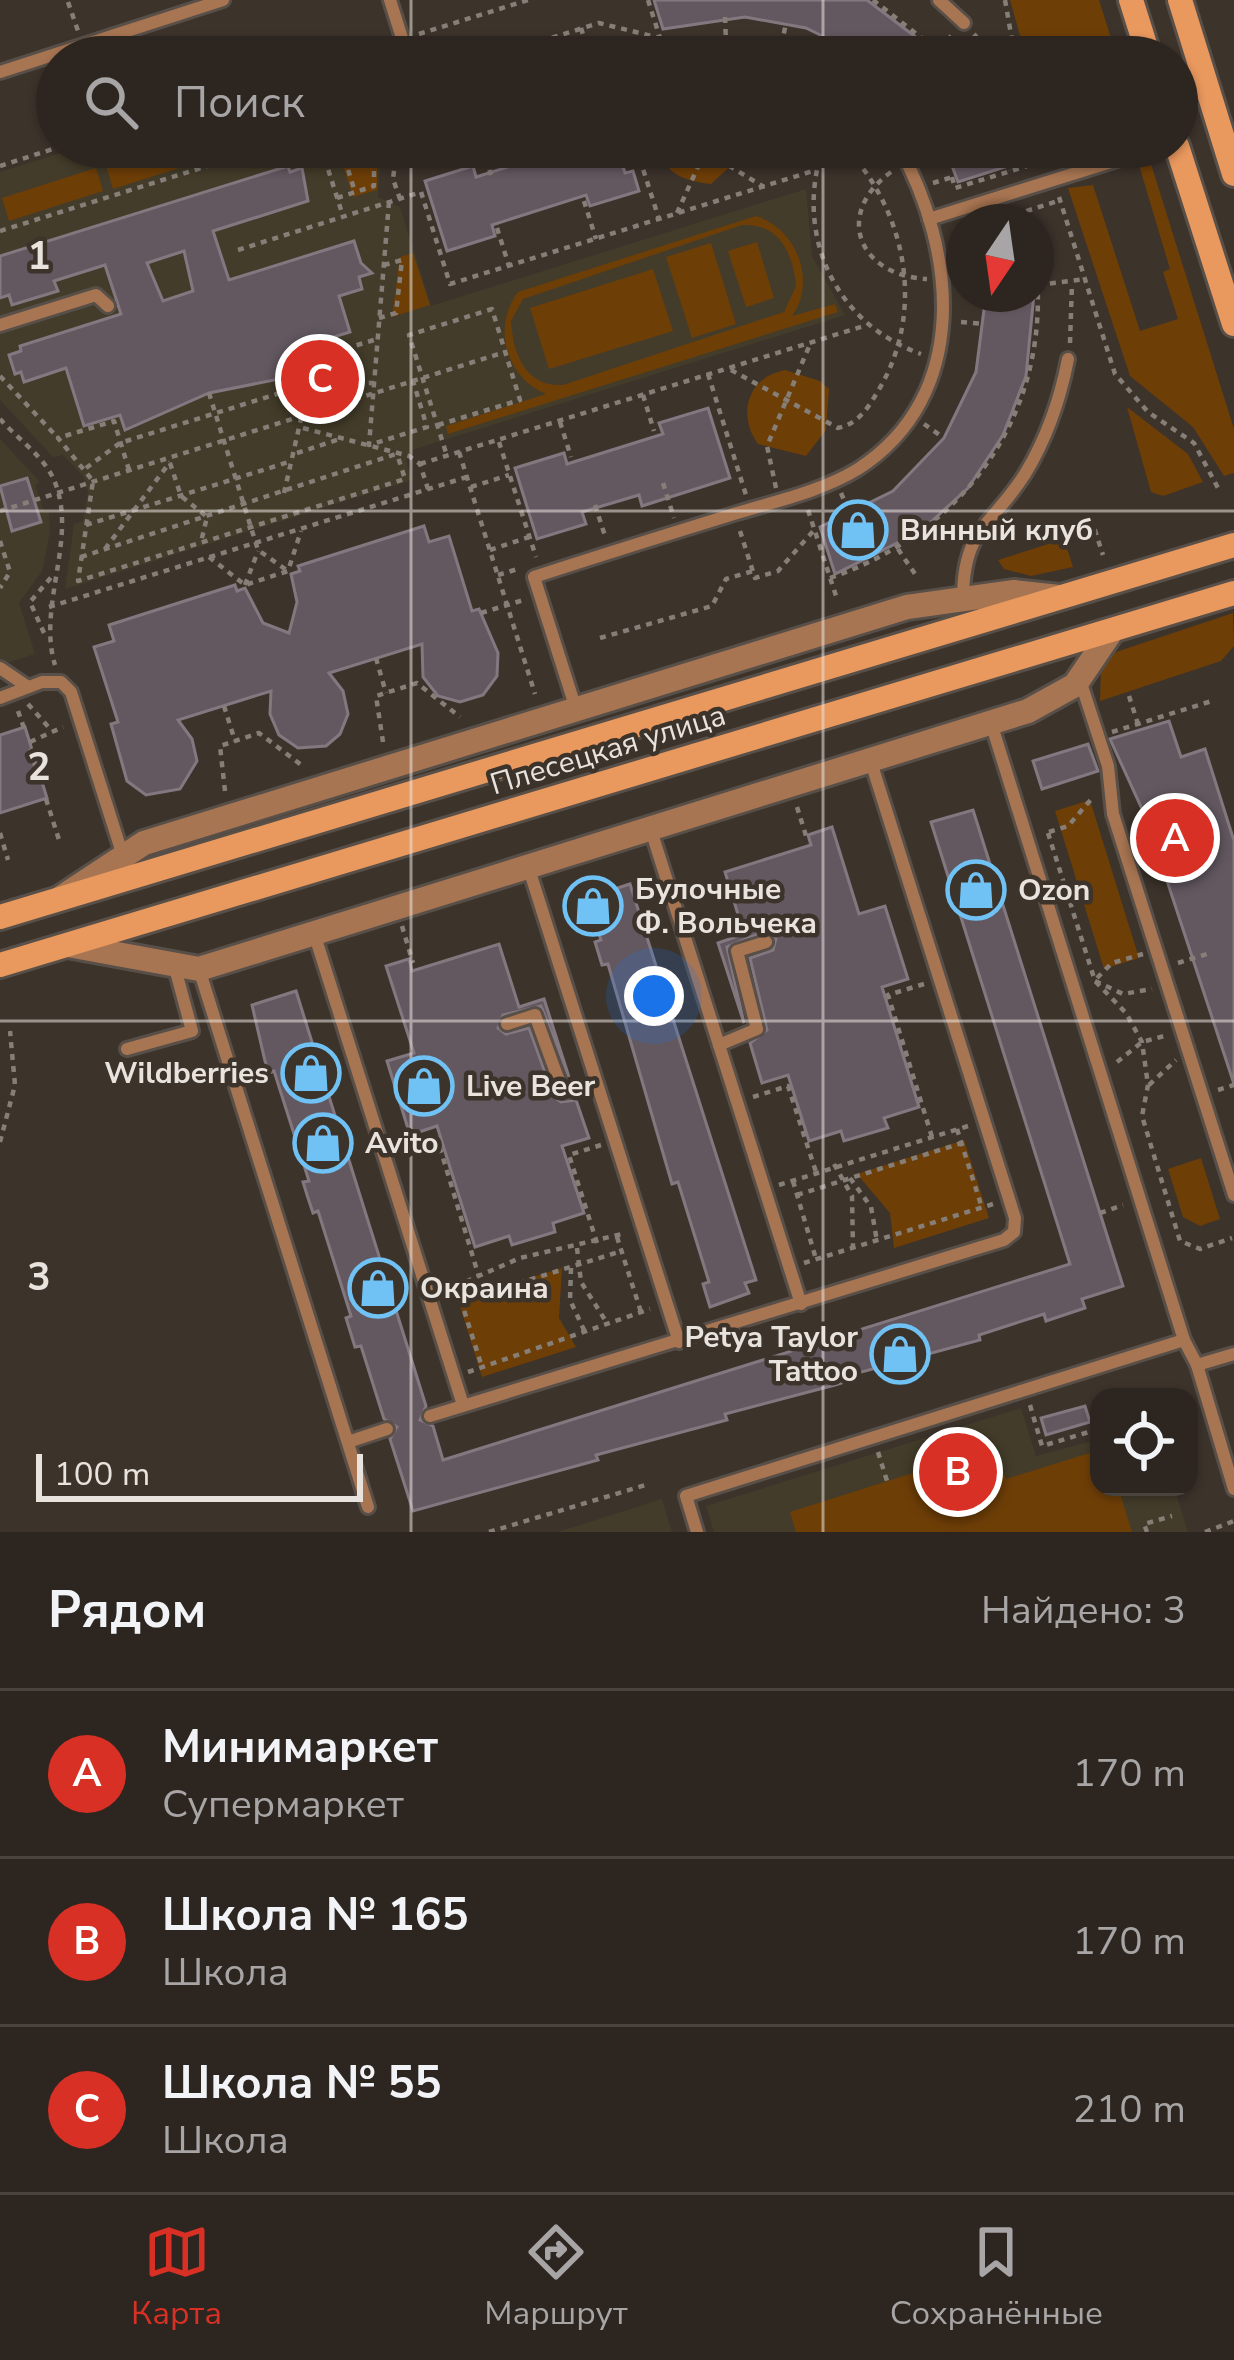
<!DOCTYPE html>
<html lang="ru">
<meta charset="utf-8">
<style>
body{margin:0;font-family:"Nunito Sans",sans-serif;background:#352e29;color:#f1f3f6}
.controls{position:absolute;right:36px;bottom:36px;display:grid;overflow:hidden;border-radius:24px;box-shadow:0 3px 9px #0004}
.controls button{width:108px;height:108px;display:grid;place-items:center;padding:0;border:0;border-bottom:3px solid #48433e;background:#2d2620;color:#f1f3f6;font:60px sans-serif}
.compass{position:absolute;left:946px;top:204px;width:108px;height:108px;border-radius:50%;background:#2d2620;box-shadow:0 3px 9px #0004;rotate:193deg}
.scale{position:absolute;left:36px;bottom:30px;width:327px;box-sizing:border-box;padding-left:12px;border:6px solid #e9e3de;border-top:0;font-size:33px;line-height:42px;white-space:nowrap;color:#e9e3de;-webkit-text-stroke:9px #3c332b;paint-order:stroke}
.you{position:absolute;left:654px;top:996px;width:42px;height:42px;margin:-30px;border:9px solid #fff;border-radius:50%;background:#1a73e8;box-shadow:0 0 0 18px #1a73e833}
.badge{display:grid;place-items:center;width:78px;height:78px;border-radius:50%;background:#d93025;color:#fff;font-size:39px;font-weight:700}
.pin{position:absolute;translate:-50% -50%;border:6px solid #fff;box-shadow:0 3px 12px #0006}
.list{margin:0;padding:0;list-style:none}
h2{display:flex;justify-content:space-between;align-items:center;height:156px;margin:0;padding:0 48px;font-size:51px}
h2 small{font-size:39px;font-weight:400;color:#a7a5a5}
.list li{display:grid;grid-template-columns:78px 1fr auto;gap:36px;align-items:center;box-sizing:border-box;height:168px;padding:0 48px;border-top:3px solid #48433e}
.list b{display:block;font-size:45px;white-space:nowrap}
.list p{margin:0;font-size:39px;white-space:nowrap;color:#a7a5a5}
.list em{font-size:39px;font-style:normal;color:#a7a5a5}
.icon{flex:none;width:66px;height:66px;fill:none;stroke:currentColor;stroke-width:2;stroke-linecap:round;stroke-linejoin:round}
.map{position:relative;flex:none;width:1234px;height:1532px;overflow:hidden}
.search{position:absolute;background:#2d2620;box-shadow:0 3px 9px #0004;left:36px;right:36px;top:36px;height:132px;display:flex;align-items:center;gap:30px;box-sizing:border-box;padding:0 42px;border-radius:66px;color:#a7a5a5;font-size:45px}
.sheet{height:660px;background:#2d2620}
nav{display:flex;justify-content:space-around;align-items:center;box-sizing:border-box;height:168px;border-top:3px solid #48433e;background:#2d2620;font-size:33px;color:#a7a5a5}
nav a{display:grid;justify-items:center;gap:6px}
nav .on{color:#d93025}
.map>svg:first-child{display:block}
.education{fill:#433c2a}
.green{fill:#6e3e07;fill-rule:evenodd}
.building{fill:#635860;stroke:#847880;stroke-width:3;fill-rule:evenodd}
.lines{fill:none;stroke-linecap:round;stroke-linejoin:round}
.service-casing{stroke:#584f48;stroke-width:18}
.minor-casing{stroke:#584f48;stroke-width:30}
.secondary-casing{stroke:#584f48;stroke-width:30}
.path{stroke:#867f78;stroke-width:4.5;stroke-dasharray:6 6;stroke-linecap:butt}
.service{stroke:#a87552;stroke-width:12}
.minor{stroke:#a87552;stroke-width:24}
.secondary{stroke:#e9985e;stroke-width:24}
.grid{fill:none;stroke:#e9e3de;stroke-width:3;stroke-opacity:0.55}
.labels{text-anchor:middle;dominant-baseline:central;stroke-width:9;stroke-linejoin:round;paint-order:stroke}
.poi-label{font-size:30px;font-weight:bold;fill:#e9e3de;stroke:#3c332b;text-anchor:start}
.street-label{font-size:30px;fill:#e9e3de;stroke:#3c332b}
.grid-label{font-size:39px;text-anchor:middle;font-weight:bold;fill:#e9e3de;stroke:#3c332b;stroke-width:9;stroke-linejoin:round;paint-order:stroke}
</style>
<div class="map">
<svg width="1234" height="1532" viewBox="0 0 1234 1532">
<rect width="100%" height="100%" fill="#3c332b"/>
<g class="education">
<polygon points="80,147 381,147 378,197 400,207 431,306 806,189 812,256 845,315 412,450 406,461 412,480 65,589 74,524 83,521 88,492 83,476 63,455 53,457 0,400 0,172"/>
<polygon points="0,439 40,482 35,485 44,512 49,511 50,532 42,571 19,603 35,654 0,665"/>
<polygon points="1021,1408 1036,1456 1099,1439 1099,1487 1174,1487 1188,1532 714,1532 706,1506"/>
<polygon points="662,1499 672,1532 558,1532"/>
</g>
<g class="green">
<polygon points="1010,0 1099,0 1117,57 1026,57"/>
<polygon points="164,147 224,147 226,153 113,189 106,165"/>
<polygon points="337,147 377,147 377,190 353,197"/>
<path d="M 659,147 L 751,147 L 711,184 C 685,181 665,175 659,147 Z"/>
<polygon points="1151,164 1234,429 1234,473 1224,476 1193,427 1130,376 1068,188 1093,185 1140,331 1178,319 1163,272 1170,269 1139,165"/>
<polygon points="96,168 103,191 9,221 2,198"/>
<path d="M 756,216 C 797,229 817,281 792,316 L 835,304 L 838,312 L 448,434 L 446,426 L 546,394 C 507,378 491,328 518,292 ZM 742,225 C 779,223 793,253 796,286 L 784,312 L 563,385 C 526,387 513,355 511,321 L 523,299 Z"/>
<polygon points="757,242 774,298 746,307 728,251"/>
<polygon points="711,243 736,324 692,338 666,257"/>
<polygon points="413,253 430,305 392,317 400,257"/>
<polygon points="653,269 673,331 549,369 530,308"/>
<path d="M 785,370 L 820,381 L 829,389 L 826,430 L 806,456 L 758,444 C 737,415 747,377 785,370 Z"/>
<polygon points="1127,407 1188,454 1203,482 1163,496 1151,492"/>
<polygon points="1064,539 1073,567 1031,576 1004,569 998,560"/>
<polygon points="1233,613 1234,646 1221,661 1100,701 1101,667 1116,652"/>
<polygon points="1090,800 1139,958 1104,969 1055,811"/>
<polygon points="964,1140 989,1218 894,1248 890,1213 857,1174"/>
<polygon points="1201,1158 1220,1219 1200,1226 1183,1217 1168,1169"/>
<polygon points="562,1268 559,1318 576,1347 482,1377 458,1300"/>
<polygon points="995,1447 1006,1479 1099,1450 1099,1487 1118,1487 1132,1532 796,1532 790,1512"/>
</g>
<g class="building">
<polygon points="654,0 867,0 942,57 865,57 806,28 745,17 663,29"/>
<polygon points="529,147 617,147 625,173 633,171 639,191 590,206 586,195 492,225 495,236 447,251 425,181 473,166 476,177 533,159"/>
<polygon points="945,147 998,147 1005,167 958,182"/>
<path d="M 288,166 L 290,172 L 302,168 L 308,201 L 213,231 L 229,280 L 354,241 L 361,263 L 372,273 L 359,277 L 362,289 L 339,296 L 350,332 L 327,339 L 330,349 L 294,360 L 299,375 L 209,393 L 125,430 L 120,415 L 84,426 L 66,368 L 24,382 L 21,372 L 15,374 L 9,355 L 21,351 L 20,346 L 121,314 L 105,265 L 54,281 L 58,291 L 12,305 L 9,295 L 0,298 L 0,256 ZM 184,251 L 193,291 L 163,301 L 147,263 Z"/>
<polygon points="986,294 1034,294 1026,376 1003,435 968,488 921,531 835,574 820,527 893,491 944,438 976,372"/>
<polygon points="708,408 730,478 642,506 639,495 582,512 586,524 537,539 515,468 564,453 567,464 663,434 659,423"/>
<polygon points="27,478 41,522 12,531 0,486"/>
<polygon points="424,526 429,542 449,536 472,611 479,609 498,653 497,676 483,695 460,702 438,696 423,677 422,644 329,673 343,691 348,714 340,734 326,746 298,748 279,735 270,714 271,691 178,720 192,739 197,761 180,789 146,795 127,781 111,724 118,722 94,647 114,641 109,625 235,585 237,591 245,588 263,623 289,633 297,602 291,574 300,571 298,566"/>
<polygon points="1169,721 1181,757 1205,749 1234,841 1234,1084 1147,820 1110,739"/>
<polygon points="25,727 47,798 0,813 0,735"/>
<polygon points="1088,744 1098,771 1042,789 1033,761"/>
<polygon points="973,810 1123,1286 1082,1299 1085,1308 1046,1321 1044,1314 979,1335 980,1340 850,1375 851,1380 835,1385 725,1414 727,1420 596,1455 598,1460 413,1511 390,1439 397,1427 384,1419 361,1346 355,1347 346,1318 351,1316 318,1211 313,1213 308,1198 303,1182 309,1181 274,1071 269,1073 265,1061 252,1005 296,991 426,1406 420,1420 433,1426 443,1460 1070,1264 931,822"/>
<polygon points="832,827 859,914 885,906 908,979 882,987 919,1107 884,1118 888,1128 844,1141 841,1131 809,1141 788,1075 762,1083 750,1043 767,1030 750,958 773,950 776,938 763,932 727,947 744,1023 718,943 744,934 725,872 811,845 808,835"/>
<polygon points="630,884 756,1280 745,1283 749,1293 710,1307 703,1284 709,1282 678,1182 672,1184 608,964 602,965 595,942 601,940 587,898"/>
<polygon points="499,944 519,1007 544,999 569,1077 541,1006 503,1015 498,1028 506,1034 529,1028 554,1097 561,1102 576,1100 589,1138 562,1146 584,1213 553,1223 555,1232 512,1245 509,1236 475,1247 437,1126 410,1135 387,1061 414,1053 386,966 409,959 412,971"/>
<polygon points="1085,1406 1090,1422 1046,1435 1041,1418"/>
</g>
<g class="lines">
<g class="service-casing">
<g id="service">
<polyline points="390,0 408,57"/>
<polyline points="939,0 964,23"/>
<polyline points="714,57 756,57"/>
<polyline points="0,72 223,0"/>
<polyline points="929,219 1159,147"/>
<polyline points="0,325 96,295 108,306"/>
<path d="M 963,596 C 964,528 992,526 1025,474 C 1047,438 1060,400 1068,359"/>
<polyline points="0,668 28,687"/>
<polyline points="1080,680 1108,766 1113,814 1234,1195"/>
<polyline points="0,698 42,682 61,682 71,692 122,853"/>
<path d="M 576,709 L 534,577 C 601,555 669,534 737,513 C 777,501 822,491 858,469 C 972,395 956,251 899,147"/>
<polyline points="991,723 1184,1340 1197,1365 1234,1354"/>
<polyline points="650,827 801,1304"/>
<polyline points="528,866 679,1342"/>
<polyline points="314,933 463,1405"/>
<polyline points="199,969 368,1507"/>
<polyline points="507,1024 535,1015 563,1092 597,1084"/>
<polyline points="719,1045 757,1029 737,951 766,942"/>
<polyline points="127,1049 192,1031 175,968"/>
<polyline points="1197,1365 1234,1489"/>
<polyline points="430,1416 1004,1240 1014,1232 1015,1218 870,759"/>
<polyline points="348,1442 387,1429"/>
<polyline points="697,1532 686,1496 1184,1340"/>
</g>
</g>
<g class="minor-casing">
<g id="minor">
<polyline points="62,897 144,843 907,607 1014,592 1059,597"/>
<polyline points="68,945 199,969 1028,711 1075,685 1111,632"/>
</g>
</g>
<g class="secondary-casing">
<g id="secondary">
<polyline points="1131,0 1149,57"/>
<polyline points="1180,0 1234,174"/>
<polyline points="1177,146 1234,324"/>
<polyline points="0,917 1234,545"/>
<polyline points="0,965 1234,593"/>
</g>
</g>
<g class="path">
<polyline points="648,0 666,57"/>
<polyline points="873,0 946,57"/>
<polyline points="1005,0 1015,57"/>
<polyline points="68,2 78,31"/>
<polyline points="725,17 726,42"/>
<polyline points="581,28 590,57"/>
<polyline points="419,34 528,0"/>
<polyline points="974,34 993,57"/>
<polyline points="939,49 954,33"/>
<polyline points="346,57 385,45"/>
<polyline points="460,57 495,46 513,50 599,23 660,38"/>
<polyline points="779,57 786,23"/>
<polyline points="835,57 843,44"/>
<polyline points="321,147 343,216"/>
<polyline points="341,147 355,192"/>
<polyline points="397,147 393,179 400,199"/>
<polyline points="482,147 491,175"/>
<polyline points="557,147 559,154"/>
<polyline points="636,147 659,219"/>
<polyline points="698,147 764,187"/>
<path d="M 823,147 C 794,234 834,323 921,354"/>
<polyline points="1002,147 1010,170"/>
<polyline points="1044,147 1049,163"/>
<polyline points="395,165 452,147"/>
<polyline points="0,166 59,147"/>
<path d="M 891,172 C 833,214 859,276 927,279"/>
<polyline points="952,177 955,188 1047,160"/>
<polyline points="933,183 956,176"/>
<polyline points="1059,197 1115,374 1148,412 1194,443 1218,488"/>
<polyline points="337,198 374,186 374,147"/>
<polyline points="584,201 596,239"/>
<polyline points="389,202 369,445 427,427 413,381"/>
<polyline points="677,213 707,147"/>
<polyline points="992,222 1061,200"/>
<polyline points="497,228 509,266"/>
<polyline points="0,231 268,147"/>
<polyline points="950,247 964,243"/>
<polyline points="238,250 421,192 450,284 816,170"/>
<polyline points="1038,285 1085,279"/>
<polyline points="379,318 396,313 402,260 384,265"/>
<polyline points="961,322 985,324"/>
<polyline points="1070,343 1072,283"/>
<path d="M 731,370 L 838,428 C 858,424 868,408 878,391 C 926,312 907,212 845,147"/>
<polyline points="708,374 746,495"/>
<polyline points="0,376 58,438"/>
<polyline points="209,393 258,550 288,571"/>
<polyline points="643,395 654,431"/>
<path d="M 0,419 C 15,436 40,454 51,474 C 82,532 36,603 55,665"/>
<polyline points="560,422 571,457"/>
<polyline points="924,424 944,438"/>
<polyline points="438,425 520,400 492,309 409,335 447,456"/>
<polyline points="303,428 409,456 420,464 428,489"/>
<polyline points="499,442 536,557"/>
<polyline points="459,452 535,694"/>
<polyline points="297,453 343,438"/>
<polyline points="170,463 181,496 207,517 201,542"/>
<polyline points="420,464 867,325"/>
<polyline points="86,468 120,443 309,384 374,383"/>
<polyline points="129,470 114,421 58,438 93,481 78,581 405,479 398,457"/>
<polyline points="663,483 674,518"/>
<polyline points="471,487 509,475"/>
<polyline points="776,488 767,446 811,342"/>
<polyline points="284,493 309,384 302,362 377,339"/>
<polyline points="841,493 851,516"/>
<polyline points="595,505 606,539"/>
<polyline points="808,510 837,599"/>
<polyline points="0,511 505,352"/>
<polyline points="1091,518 1103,555"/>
<polyline points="86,525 292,461"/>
<polyline points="740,531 755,578 778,571 815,529"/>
<polyline points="0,541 10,572 0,588"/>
<polyline points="105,549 170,462"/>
<polyline points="898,549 915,574"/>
<polyline points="490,550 529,537"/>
<polyline points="81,557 399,453"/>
<polyline points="209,557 245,585 288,571 301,531"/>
<polyline points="498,575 521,568"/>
<path d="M 830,578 C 967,531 1052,411 1036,264"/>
<polyline points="245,585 258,551"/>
<polyline points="49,607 467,477"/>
<polyline points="481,613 527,599"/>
<polyline points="44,633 30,602 54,574"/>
<polyline points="600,638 712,606 726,579 753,571"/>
<polyline points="376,658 386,693"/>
<polyline points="1129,696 1138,724"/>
<polyline points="28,704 52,731"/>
<polyline points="224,706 235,741"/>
<polyline points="18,711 24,728"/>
<polyline points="1112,732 1215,700"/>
<polyline points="30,742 63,727"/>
<polyline points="383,742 376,696 417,683 460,717"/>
<polyline points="30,749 39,778"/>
<polyline points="225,791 220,746 259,733 304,767"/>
<polyline points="46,799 60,843"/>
<polyline points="797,807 807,839"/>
<polyline points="1049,832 1068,826 1094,796"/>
<polyline points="0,833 8,860"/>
<polyline points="1048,833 1095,981 1126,1013 1142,1042 1148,1085 1142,1116 1180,1241 1200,1249 1232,1238"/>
<polyline points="1141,840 1171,831"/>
<polyline points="402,926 413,963"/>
<polyline points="1178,963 1207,954"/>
<polyline points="1097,978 1112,963 1143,954"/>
<polyline points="1095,981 1123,994 1152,989"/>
<polyline points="924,984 888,995 932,1137"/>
<polyline points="1117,1062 1142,1042 1168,1035"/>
<polyline points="1149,1085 1176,1060"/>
<polyline points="1218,1090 1234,1085"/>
<polyline points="753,1097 788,1086 816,1172"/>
<polyline points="957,1129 982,1208"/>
<polyline points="0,1142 15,1085 10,1031"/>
<polyline points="400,1149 437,1138 479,1277"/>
<polyline points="834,1164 852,1196 853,1248"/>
<polyline points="850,1178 871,1207 877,1241"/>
<polyline points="793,1181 816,1259"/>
<polyline points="779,1185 968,1126"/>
<polyline points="797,1195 962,1143"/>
<polyline points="1100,1213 1123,1205"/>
<polyline points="617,1237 641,1312"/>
<polyline points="597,1243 569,1155 601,1145"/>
<polyline points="577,1248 581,1282 607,1323"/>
<polyline points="804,1263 993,1204"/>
<polyline points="571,1268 570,1300 584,1330"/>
<polyline points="457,1288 482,1367"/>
<polyline points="444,1291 520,1258 626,1233"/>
<polyline points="461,1301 622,1251"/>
<polyline points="468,1372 650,1309"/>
<polyline points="1030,1405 1042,1446 1099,1429"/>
<polyline points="878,1452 887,1481"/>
<polyline points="489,1532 649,1484"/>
<polyline points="1147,1532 1144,1524 1172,1516"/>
<polyline points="1205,1532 1234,1521"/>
</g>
<use href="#service" class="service"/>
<use href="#minor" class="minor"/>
<use href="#secondary" class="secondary"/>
</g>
<path class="grid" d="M 411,0 L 411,57M 823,0 L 823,57M 411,147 L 411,1532M 823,147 L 823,1532M 0,511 L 1234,511M 0,1021 L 1234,1021"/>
<defs>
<g id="shop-ring" transform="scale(3)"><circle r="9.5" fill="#3c332b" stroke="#70c1f4" stroke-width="1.5"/><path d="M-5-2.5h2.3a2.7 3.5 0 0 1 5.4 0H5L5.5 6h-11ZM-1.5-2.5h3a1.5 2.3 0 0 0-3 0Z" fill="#70c1f4"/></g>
</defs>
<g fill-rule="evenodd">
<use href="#shop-ring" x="858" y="530"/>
<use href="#shop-ring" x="976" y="890"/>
<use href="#shop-ring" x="593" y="906"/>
<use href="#shop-ring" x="311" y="1073"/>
<use href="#shop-ring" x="424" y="1086"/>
<use href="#shop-ring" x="323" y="1143"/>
<use href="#shop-ring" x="378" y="1288"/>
<use href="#shop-ring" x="900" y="1354"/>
</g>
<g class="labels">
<g class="poi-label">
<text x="900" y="530">Винный клуб</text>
<text x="635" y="889">Булочные<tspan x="635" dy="34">Ф. Вольчека</tspan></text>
<text x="1018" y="890">Ozon</text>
<text x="269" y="1073" text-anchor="end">Wildberries</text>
<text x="466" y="1086">Live Beer</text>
<text x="365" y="1143">Avito</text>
<text x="420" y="1288">Окраина</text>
<text x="858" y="1337" text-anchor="end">Petya Taylor<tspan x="858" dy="34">Tattoo</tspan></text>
</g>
<g class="street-label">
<text transform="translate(608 750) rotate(-17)">Плесецкая улица</text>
</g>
</g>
<g class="grid-label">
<text x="39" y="269">1</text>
<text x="39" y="780">2</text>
<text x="39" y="1290">3</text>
</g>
</svg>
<div class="controls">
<button><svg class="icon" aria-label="locate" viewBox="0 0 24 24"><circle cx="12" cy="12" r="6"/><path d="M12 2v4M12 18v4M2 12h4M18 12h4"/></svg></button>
</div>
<svg class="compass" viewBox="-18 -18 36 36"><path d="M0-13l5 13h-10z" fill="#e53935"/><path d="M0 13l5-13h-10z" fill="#a7a5a5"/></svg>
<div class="scale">100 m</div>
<div class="you"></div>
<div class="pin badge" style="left:1175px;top:838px">A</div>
<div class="pin badge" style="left:958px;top:1472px">B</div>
<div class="pin badge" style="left:320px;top:379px">C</div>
<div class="search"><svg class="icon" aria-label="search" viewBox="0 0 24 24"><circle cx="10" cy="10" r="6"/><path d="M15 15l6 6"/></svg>Поиск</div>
</div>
<section class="sheet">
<h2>Рядом<small>Найдено: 3</small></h2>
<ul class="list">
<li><span class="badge">A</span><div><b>Минимаркет</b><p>Супермаркет</p></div><em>170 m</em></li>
<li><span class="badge">B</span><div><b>Школа № 165</b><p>Школа</p></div><em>170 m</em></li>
<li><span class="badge">C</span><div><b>Школа № 55</b><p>Школа</p></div><em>210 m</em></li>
</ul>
</section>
<nav>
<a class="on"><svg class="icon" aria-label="map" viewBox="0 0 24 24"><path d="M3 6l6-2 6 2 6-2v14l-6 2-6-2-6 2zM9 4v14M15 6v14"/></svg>Карта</a>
<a><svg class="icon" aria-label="directions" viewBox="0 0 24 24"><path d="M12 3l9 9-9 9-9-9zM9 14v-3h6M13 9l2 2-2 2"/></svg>Маршрут</a>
<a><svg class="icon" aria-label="saved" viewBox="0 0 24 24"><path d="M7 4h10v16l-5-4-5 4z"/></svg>Сохранённые</a>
</nav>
